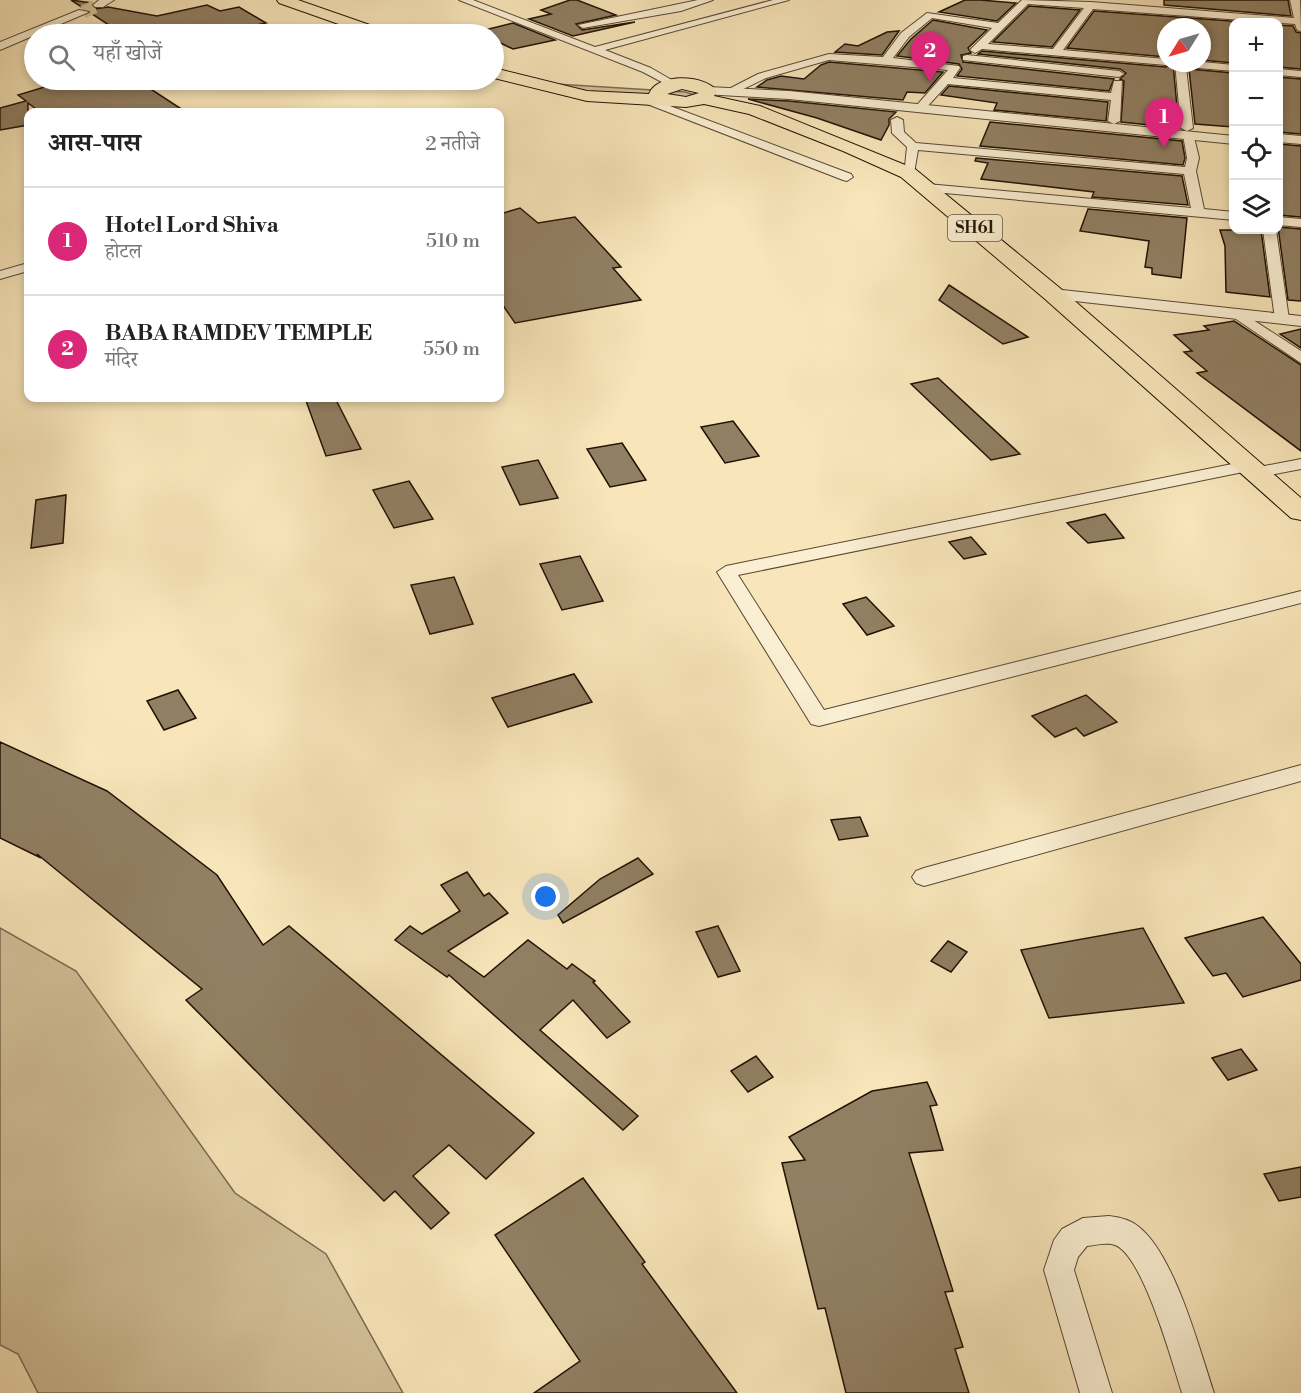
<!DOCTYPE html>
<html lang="hi">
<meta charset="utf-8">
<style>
body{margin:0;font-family:"Libre Bodoni","Noto Serif Devanagari",serif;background:#f6f6f6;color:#222}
.controls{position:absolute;right:18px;top:18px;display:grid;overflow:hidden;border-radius:12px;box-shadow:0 3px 9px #0003}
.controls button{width:54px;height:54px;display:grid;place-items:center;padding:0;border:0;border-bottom:2px solid #e0e0e0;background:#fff;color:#222;font:30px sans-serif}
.compass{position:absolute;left:1157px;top:18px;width:54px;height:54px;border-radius:50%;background:#fff;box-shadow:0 3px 9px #0003;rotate:233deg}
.you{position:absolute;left:546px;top:897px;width:21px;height:21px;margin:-15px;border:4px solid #fff;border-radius:50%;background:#1a73e8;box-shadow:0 0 0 9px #1a73e833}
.badge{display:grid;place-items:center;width:39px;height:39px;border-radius:50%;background:#db2777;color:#fff;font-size:20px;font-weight:700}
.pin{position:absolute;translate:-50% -50px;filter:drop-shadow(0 2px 3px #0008)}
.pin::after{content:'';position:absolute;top:32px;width:21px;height:18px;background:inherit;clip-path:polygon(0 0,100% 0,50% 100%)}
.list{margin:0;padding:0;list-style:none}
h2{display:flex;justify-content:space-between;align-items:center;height:78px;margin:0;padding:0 24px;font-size:26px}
h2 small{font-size:20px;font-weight:400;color:#767676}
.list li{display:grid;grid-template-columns:39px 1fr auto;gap:18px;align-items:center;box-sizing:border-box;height:108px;padding:0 24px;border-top:2px solid #e0e0e0}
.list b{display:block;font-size:22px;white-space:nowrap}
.list p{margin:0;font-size:20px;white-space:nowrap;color:#767676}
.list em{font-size:20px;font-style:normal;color:#767676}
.icon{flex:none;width:33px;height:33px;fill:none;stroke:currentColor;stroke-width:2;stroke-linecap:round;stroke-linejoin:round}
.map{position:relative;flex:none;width:1301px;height:1393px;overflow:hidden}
.search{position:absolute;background:#fff;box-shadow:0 3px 9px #0003;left:24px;top:24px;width:480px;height:66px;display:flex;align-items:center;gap:15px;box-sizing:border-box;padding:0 21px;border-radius:33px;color:#767676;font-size:22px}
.panel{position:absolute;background:#fff;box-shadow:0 3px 9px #0003;left:24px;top:108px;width:480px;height:294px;border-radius:12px}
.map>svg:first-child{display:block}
.green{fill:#d4c29b;stroke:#7b6a50;stroke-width:1.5}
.building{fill:#918063;stroke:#221204;stroke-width:1.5}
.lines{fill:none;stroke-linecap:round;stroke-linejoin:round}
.tertiary-tunnel{stroke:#d8c69f;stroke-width:13;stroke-dasharray:13 7;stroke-linecap:butt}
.minor-casing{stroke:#584732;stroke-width:2}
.tertiary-casing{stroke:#584732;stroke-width:2}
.primary-casing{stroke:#221204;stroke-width:2}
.minor{fill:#faefd2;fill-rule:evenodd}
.tertiary{fill:#faefd2;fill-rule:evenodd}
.primary{fill:#f8e6ba;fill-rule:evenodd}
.labels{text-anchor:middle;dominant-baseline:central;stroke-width:5;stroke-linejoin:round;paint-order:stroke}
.shield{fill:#faefd2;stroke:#635442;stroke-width:1.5}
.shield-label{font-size:16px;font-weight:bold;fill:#221204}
</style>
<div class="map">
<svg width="1301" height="1393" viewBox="0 0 1301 1393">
<rect width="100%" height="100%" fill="#f8e6ba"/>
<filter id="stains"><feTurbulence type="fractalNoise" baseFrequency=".00333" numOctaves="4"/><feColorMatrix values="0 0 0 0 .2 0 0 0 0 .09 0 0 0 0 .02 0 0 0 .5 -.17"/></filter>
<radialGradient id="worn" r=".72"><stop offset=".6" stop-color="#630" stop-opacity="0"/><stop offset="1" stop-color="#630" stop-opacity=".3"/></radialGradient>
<g class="green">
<polygon points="556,84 685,92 706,98 583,94"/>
<polygon points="0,928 76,971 235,1193 326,1254 403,1393 38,1393 18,1354 0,1345"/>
</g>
<g class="building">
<polygon points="71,0 92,3 95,9 108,7 157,16 207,5 220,11 239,7 266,23 213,34 116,34 115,29"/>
<polygon points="570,0 577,0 616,15 576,24 582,30 635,22 573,36 529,19 551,14 541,10"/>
<polygon points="965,0 980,0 1016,3 997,21 939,12"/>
<polygon points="1164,0 1288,0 1291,16 1164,5"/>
<polygon points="1029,6 1080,10 1052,47 993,42"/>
<polygon points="1094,11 1244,22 1233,22 1233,63 1202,60 1202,27 1166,27 1166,57 1067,48"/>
<polygon points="933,20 987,30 968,48 971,53 961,55 963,62 1114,79 1109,91 957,76 962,69 959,64 897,56 911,39"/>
<polygon points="513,23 555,40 513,49 494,40 494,34 477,32"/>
<polygon points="1278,25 1293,26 1296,32 1301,33 1301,69 1278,67"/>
<polygon points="899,31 882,55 835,52 845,44 858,46 887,32"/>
<polygon points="982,51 1166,67 1173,64 1179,128 1121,122 1124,81 1120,79 1126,73 1120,69 978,54"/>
<polygon points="829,62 943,72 925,93 907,92 903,100 757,87 767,80 781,76 804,79 821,65"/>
<polygon points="1189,69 1233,73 1233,127 1195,124"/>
<polygon points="1278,77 1301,79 1301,134 1278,132"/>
<polygon points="39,80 137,80 186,112 40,112 28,103 28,125 0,130 0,108 26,101 18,95 48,86"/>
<polygon points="949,86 1108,102 1106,121 994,110 997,103 941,95"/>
<polygon points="748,99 789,101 896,112 889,119 889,125 881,140 817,118"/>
<polygon points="990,122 1182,141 1185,158 1183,165 980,146"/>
<polygon points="1278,144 1301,146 1301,217 1278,215"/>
<polygon points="976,158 1182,176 1188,205 1092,197 1094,192 981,179 988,163 975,161"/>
<polygon points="520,208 538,223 575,217 621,267 613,268 641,300 515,323 500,301 500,214"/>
<polygon points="1088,209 1187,218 1181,278 1152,274 1152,268 1145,267 1149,241 1080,231"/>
<polygon points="1278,227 1301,229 1301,301 1288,300"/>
<polygon points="1220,230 1261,230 1270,297 1226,292 1225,246"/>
<polygon points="949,285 1028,337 1003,344 939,300"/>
<polygon points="1234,321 1301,365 1301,451 1197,373 1207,371 1184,352 1192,351 1174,335 1209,330 1204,326"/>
<polygon points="1301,329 1301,348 1280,334"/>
<polygon points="938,378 1020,454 991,460 911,384"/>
<polygon points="305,398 335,398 361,449 326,456"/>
<polygon points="733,421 759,456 725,463 701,427"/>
<polygon points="622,443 646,480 610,487 587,449"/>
<polygon points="538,460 558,498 520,505 502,467"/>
<polygon points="409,481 433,519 394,528 373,490"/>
<polygon points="66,495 63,543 31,548 36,500"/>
<polygon points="1105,514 1124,538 1088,543 1067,523"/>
<polygon points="971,537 986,554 964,559 949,542"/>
<polygon points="580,556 603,601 562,610 540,564"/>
<polygon points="454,577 473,624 430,634 411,585"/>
<polygon points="866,597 894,626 867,635 843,604"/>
<polygon points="574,674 592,702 508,727 492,698"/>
<polygon points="178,690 196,718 164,730 147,701"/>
<polygon points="1086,695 1117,722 1084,736 1076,728 1055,737 1032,716"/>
<polygon points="0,742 107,791 217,875 263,945 289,926 534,1133 486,1179 449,1145 413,1176 449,1213 431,1229 395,1191 384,1201 186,1000 202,989 37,854 39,857 0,838"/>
<polygon points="860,817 868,836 839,840 831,820"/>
<polygon points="638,858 653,874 563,923 558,915 600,879"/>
<polygon points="467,872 484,896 489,893 508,913 448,951 484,977 528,940 567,969 572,964 595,981 593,982 630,1022 607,1038 573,1000 540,1030 638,1116 623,1130 449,975 447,977 395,940 410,926 422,934 460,911 441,885"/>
<polygon points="1263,917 1301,964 1301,980 1243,997 1226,973 1213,976 1185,938"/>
<polygon points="718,926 740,971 718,977 696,932"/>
<polygon points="1143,928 1184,1003 1049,1018 1021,950"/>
<polygon points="948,941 967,952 951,972 931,961"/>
<polygon points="1241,1049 1257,1070 1228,1080 1212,1058"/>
<polygon points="756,1056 773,1077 748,1092 731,1071"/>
<polygon points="927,1082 937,1105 930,1106 943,1150 909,1153 953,1291 945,1292 963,1347 955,1349 969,1393 846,1393 825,1308 818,1309 782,1163 805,1160 789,1137 872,1091"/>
<polygon points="1301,1167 1301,1197 1279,1201 1264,1174"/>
<polygon points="583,1178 645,1262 642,1264 737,1393 534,1393 580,1361 495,1235"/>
</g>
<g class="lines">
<polyline class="tertiary-tunnel" points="83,12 99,5"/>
<g class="minor-casing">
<g id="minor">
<polygon points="459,0 473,0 595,47 773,0 789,0 605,50 651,68 677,83 678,85 673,88 643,72"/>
<polygon points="698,0 713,0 681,11 583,28 578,25"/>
<path d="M 1022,0 L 1091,2 L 1294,18 L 1290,0 L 1300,0 L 1301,31 L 1297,30 L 1295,24 L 1093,9 L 1063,50 L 1166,59 L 1166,63 L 1171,63 L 1166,65 L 982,49 L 975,53 L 970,50 L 992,28 L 932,18 L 909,37 L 893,58 L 959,66 L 960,68 L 953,78 L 1111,93 L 1114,81 L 1122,81 L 1120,121 L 1114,124 L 1108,121 L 1111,100 L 948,84 L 925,109 L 917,109 L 917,105 L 948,70 L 829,60 L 766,78 L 733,94 L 723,92 L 758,74 L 829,54 L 883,57 L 901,33 L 927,13 L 998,23 ZM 1028,4 L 1084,8 L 1053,49 L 988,44 Z"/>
<polygon points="967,55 1119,71 1124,74 1119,77 963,60 963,56"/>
<polygon points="1202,62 1234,65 1234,71 1186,67 1193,128 1187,131 1181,128 1175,63"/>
<polygon points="1278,69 1301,71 1301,77 1278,75"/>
<polygon points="646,97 851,174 853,177 847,181 843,180 642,102 640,100"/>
<polygon points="897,117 903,120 904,132 916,143 1185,167 1187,158 1183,135 1193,133 1199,158 1196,171 1204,209 1234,212 1234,220 923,191 921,188 927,184 1191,208 1184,174 918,150 914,173 912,176 904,176 907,147 892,133 891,120"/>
<polygon points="1278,217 1301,219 1301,227 1278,225"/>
<polygon points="1263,230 1276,230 1289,319 1282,323 1275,319"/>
<polygon points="28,263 28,271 0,279 0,271"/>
<polygon points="1238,310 1301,351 1301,363 1233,317 1231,314 1233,311"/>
<polygon points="1301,459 1301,469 1255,478 1249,477 1248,471 738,575 824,710 1301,591 1301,603 819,726 811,724 717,572 726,566 1247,461 1253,462 1254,468"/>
<polygon points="1301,765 1301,781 924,886 916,883 912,877 916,871 924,868"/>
<path d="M 1109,1216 C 1119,1217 1131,1220 1139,1227 C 1175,1256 1199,1348 1214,1393 L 1182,1393 C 1173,1365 1143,1255 1115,1245 C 1108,1242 1095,1245 1087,1246 L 1078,1257 L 1074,1270 L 1112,1393 L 1080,1393 L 1044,1270 L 1054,1240 L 1062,1229 L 1083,1218 Z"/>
</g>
</g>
<g class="tertiary-casing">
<g id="tertiary">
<polygon points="99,0 114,0 103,7 95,7 93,5"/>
<polygon points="79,10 89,12 0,50 0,42"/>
<polygon points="708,87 789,91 1234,136 1234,144 789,99 703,94 703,88"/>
<polygon points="1278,134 1301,136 1301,144 1278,142"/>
<polygon points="1053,289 1301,316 1301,326 1047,298 1044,294"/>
</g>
</g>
<g class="primary-casing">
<g id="primary">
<polygon points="277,0 298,0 387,31 389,34 367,34 279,3"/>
<path d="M 494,68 L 587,91 L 649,94 C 657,73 704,74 717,91 L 714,96 L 760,106 L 915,169 L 1061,289 L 1301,498 L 1301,520 L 1291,518 L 1045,299 L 901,177 L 843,151 L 749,114 L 704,104 L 686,107 L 587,101 L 494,78 ZM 682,89 L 699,93 L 686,97 L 667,94 Z"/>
</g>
</g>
<use href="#minor" class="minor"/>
<use href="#tertiary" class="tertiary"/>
<use href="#primary" class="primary"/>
</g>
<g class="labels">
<rect class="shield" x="948" y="215" width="54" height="26" rx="4.5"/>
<g class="shield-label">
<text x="975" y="228">SH61</text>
</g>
</g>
<rect width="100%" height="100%" filter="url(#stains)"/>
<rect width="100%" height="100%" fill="url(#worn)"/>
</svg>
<div class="controls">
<button>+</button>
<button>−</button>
<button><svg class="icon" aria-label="locate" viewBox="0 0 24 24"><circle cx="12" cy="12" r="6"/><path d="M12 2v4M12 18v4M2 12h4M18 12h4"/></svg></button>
<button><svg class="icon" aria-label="layers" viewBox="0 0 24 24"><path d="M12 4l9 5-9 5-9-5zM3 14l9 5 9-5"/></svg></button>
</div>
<svg class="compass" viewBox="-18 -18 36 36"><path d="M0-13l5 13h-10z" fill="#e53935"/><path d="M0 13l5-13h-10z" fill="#767676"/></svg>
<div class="you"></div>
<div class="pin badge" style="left:1164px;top:148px">1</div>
<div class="pin badge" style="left:930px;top:82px">2</div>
<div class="search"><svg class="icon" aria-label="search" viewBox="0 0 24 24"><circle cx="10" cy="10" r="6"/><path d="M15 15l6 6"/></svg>यहाँ खोजें</div>
<section class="panel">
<h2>आस-पास<small>2 नतीजे</small></h2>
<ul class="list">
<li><span class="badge">1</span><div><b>Hotel Lord Shiva</b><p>होटल</p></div><em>510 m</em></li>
<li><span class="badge">2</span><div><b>BABA RAMDEV TEMPLE</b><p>मंदिर</p></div><em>550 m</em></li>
</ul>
</section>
</div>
